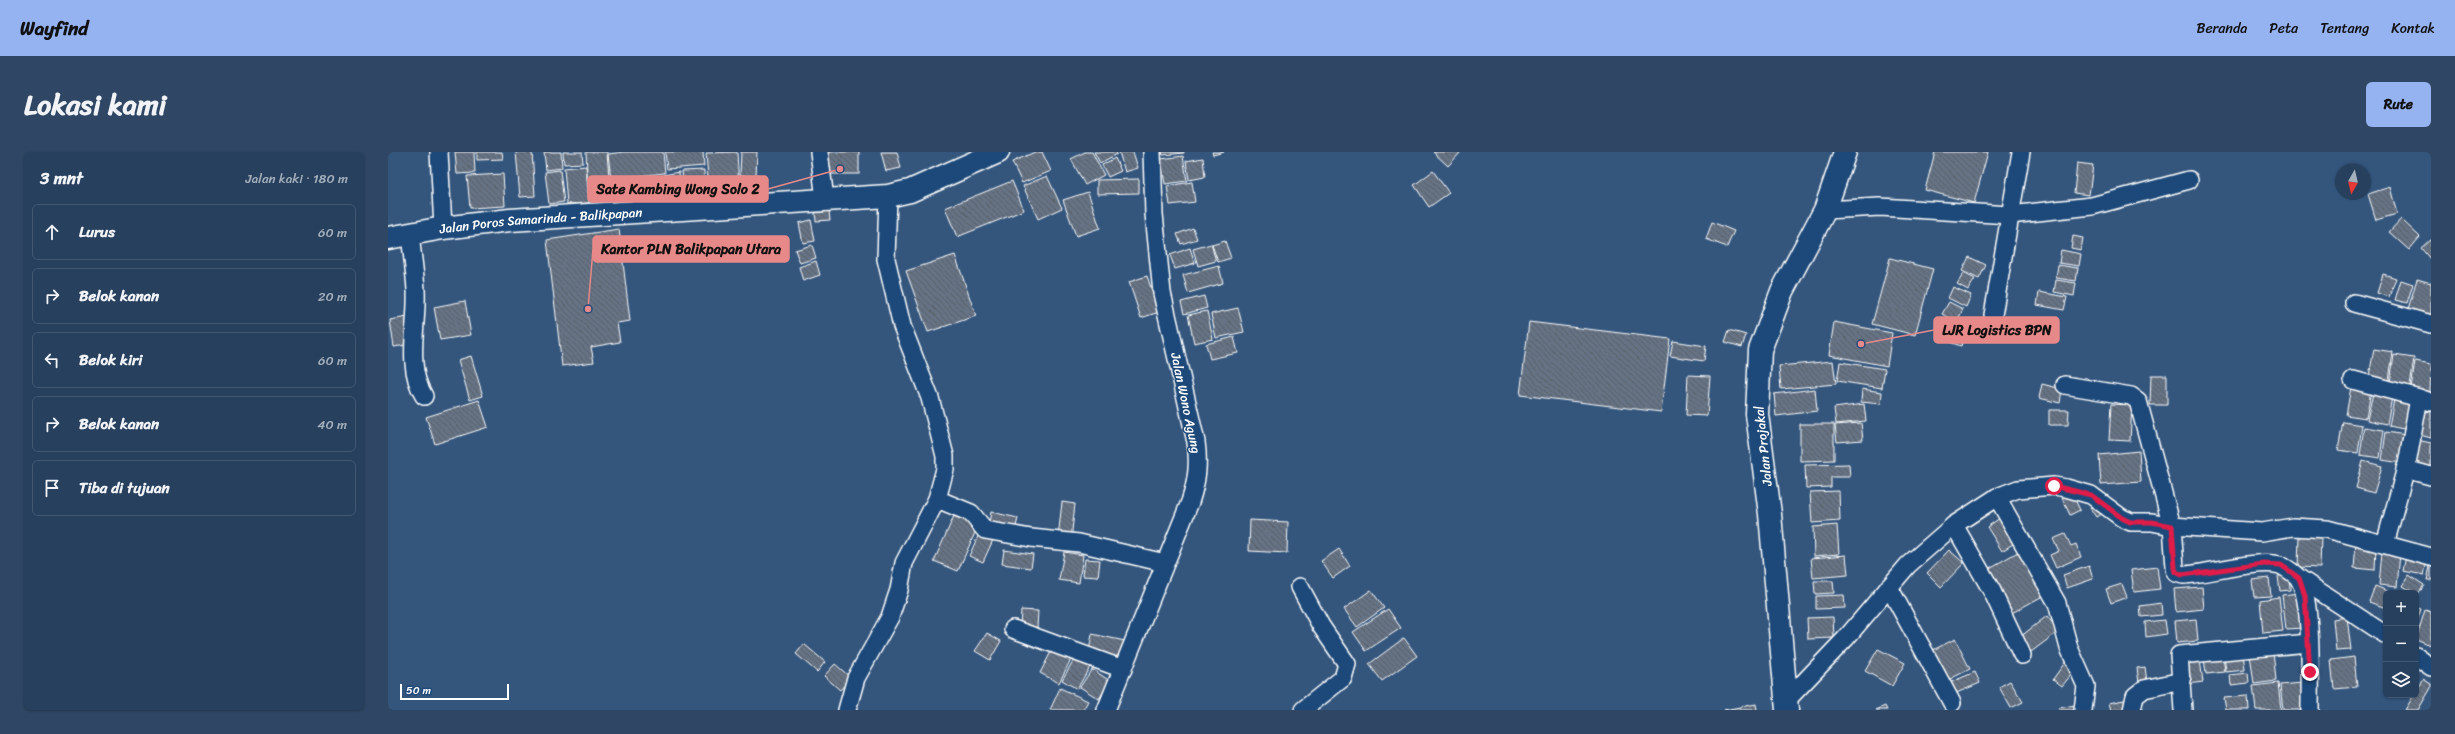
<!DOCTYPE html>
<html lang="id">
<meta charset="utf-8">
<style>
body{margin:0;font-family:Sriracha,sans-serif;background:#2f4764;color:#f1f3f6}
.controls{position:absolute;right:12px;bottom:12px;display:grid;overflow:hidden;border-radius:6px;box-shadow:0 1px 3px #0004}
.controls button{width:36px;height:36px;display:grid;place-items:center;padding:0;border:0;border-bottom:1px solid #435973;background:#27405e;color:#f1f3f6;font:20px sans-serif}
.compass{position:absolute;left:1947px;top:12px;width:36px;height:36px;border-radius:50%;background:#27405e;box-shadow:0 1px 3px #0004;rotate:188deg}
.scale{position:absolute;left:12px;bottom:10px;width:109px;box-sizing:border-box;padding-left:4px;border:2px solid #fff;border-top:0;font-size:11px;line-height:14px;white-space:nowrap;color:#fff;-webkit-text-stroke:3px #1f4a7a;paint-order:stroke}
.stop{position:absolute;width:12px;height:12px;margin:-9px;border:3px solid #e11d48;border-radius:50%;background:#fff}
.stop.end{background:#e11d48;border-color:#fff;box-shadow:0 1px 4px #0008}
.list{margin:0;padding:0;list-style:none}
h2{display:flex;justify-content:space-between;align-items:center;height:52px;margin:0;padding:0 16px;font-size:17px}
h2 small{font-size:13px;font-weight:400;color:#a4afbc}
.list li{display:grid;grid-template-columns:26px 1fr auto;gap:12px;align-items:center;box-sizing:border-box;height:56px;margin:0 8px 8px;padding:0 8px;border:1px solid #435973;border-radius:6px}
.list b{display:block;font-size:15px;white-space:nowrap}
.list em{font-size:13px;font-style:normal;color:#a4afbc}
.icon{flex:none;width:22px;height:22px;fill:none;stroke:currentColor;stroke-width:2;stroke-linecap:round;stroke-linejoin:round}
.map{position:relative;flex:none;width:2043px;height:558px;overflow:hidden;border-radius:6px}
header{display:flex;align-items:center;gap:24px;box-sizing:border-box;height:56px;padding:0 20px;background:#95b2f1;color:#111}
header strong{font-size:19px}
nav{display:flex;gap:22px;margin-inline-start:auto;font-size:14px}
.intro{display:flex;align-items:center;justify-content:space-between;box-sizing:border-box;height:96px;padding:0 24px}
h1{margin:0;font-size:28px}
.button{padding:10px 18px;border-radius:6px;background:#95b2f1;color:#111;font-size:14px;font-weight:700}
main{display:flex;gap:24px;padding:0 24px}
aside{flex:1;background:#27405e;border-radius:6px;box-shadow:0 1px 3px #0004}
.map>svg:first-child{display:block}
.building{fill:url(#building-back-hatch);stroke:#fff}
.lines{fill:none;stroke-linecap:round;stroke-linejoin:round}
.street-casing{stroke:#fff;stroke-width:20}
.primary-casing{stroke:#fff;stroke-width:25}
.highway-casing{stroke:#fff;stroke-width:25}
.street{stroke:#1f4a7a;stroke-width:17}
.primary{stroke:#1f4a7a;stroke-width:22}
.highway{stroke:#1f4a7a;stroke-width:22}
.route{stroke:#e11d48;stroke-width:5}
.labels{text-anchor:middle;dominant-baseline:central;stroke-width:3;stroke-linejoin:round;paint-order:stroke}
.street-label{font-size:13px;fill:#fff;stroke:#1f4a7a}
.leader{fill:none;stroke:#e88989;stroke-width:1.5}
.callout-dot{fill:#e88989;stroke:#1f4a7a;stroke-width:1.5}
.callout{fill:#e88989;stroke:#e88989;stroke-width:1.5}
.callout-label{font-size:14px;text-anchor:middle;font-weight:bold;fill:#111}
</style>
<header>
<strong>Wayfind</strong>
<nav><a>Beranda</a><a>Peta</a><a>Tentang</a><a>Kontak</a></nav>
</header>
<div class="intro"><h1>Lokasi kami</h1><a class="button">Rute</a></div>
<main>
<aside>
<h2>3 mnt<small>Jalan kaki · 180 m</small></h2>
<ul class="list">
<li><svg class="icon" aria-label="ahead" viewBox="0 0 24 24"><path d="M12 20V5M6 11l6-6 6 6"/></svg><div><b>Lurus</b></div><em>60 m</em></li>
<li><svg class="icon" aria-label="right" viewBox="0 0 24 24"><path d="M7 20v-9h11M14 6l5 5-5 5"/></svg><div><b>Belok kanan</b></div><em>20 m</em></li>
<li><svg class="icon" aria-label="left" viewBox="0 0 24 24"><path d="M17 20v-9H6M10 6l-5 5 5 5"/></svg><div><b>Belok kiri</b></div><em>60 m</em></li>
<li><svg class="icon" aria-label="right" viewBox="0 0 24 24"><path d="M7 20v-9h11M14 6l5 5-5 5"/></svg><div><b>Belok kanan</b></div><em>40 m</em></li>
<li><svg class="icon" aria-label="arrive" viewBox="0 0 24 24"><path d="M6 21V4h12l-3 4 3 4H6"/></svg><div><b>Tiba di tujuan</b></div></li>
</ul>
</aside>
<div class="map">
<svg width="2043" height="558" viewBox="0 0 2043 558">
<defs>
<pattern id="building-back-hatch" width="6" height="6" patternUnits="userSpaceOnUse"><rect width="6" height="6" fill="#667385"/><path d="M-1 5l2 2M0 0l6 6M5-1l2 2" fill="none" stroke="#585e66"/></pattern>
</defs>
<rect width="100%" height="100%" fill="#34567d"/>
<filter id="ink" filterUnits="userSpaceOnUse"><feTurbulence type="fractalNoise" baseFrequency=".025" numOctaves="2"/><feDisplacementMap in="SourceGraphic" scale="8" xChannelSelector="R" yChannelSelector="G"/><feConvolveMatrix kernelMatrix="1 2 1 2 8 2 1 2 1" color-interpolation-filters="sRGB"/></filter>
<g filter="url(#ink)">
<g class="building">
<polygon points="67,0 86,0 87,21 69,22"/>
<polygon points="89,0 114,0 115,7 89,8"/>
<polygon points="128,0 144,0 147,44 132,45"/>
<polygon points="156,0 173,0 174,16 158,18"/>
<polygon points="175,0 194,0 195,11 176,12"/>
<polygon points="198,0 219,0 222,39 200,40"/>
<polygon points="236,0 275,0 277,21 223,27 220,2"/>
<polygon points="277,0 315,0 316,14 279,17"/>
<polygon points="349,0 351,36 321,38 318,1"/>
<polygon points="353,0 369,0 368,25 352,23"/>
<rect x="440" y="0" width="31" height="22"/>
<polygon points="493,0 509,0 513,16 498,19"/>
<polygon points="647,0 654,0 663,19 634,31 624,10"/>
<polygon points="697,0 704,0 716,23 697,33 683,7"/>
<polygon points="706,0 728,0 729,2 712,11"/>
<polygon points="731,0 745,0 750,16 737,20"/>
<polygon points="774,0 796,0 796,1 775,3"/>
<polygon points="824,0 836,0 825,3"/>
<polygon points="1045,0 1071,0 1072,1 1060,14"/>
<polygon points="1547,0 1600,0 1586,51 1537,38"/>
<polygon points="795,4 799,29 777,32 773,7"/>
<polygon points="727,6 733,19 720,25 714,13"/>
<polygon points="815,6 817,25 801,28 798,9"/>
<polygon points="1689,11 1705,13 1701,43 1686,41"/>
<polygon points="198,14 201,51 179,52 176,16"/>
<polygon points="172,18 176,50 161,52 157,20"/>
<polygon points="316,18 316,32 295,33 294,19"/>
<polygon points="1045,19 1061,41 1041,55 1026,33"/>
<polygon points="291,20 293,40 278,42 276,23"/>
<polygon points="115,22 117,54 82,56 79,24"/>
<polygon points="659,24 674,56 650,67 635,34"/>
<polygon points="751,27 751,41 709,42 709,28"/>
<polygon points="624,29 636,58 569,85 557,56"/>
<polygon points="804,30 807,50 782,53 779,34"/>
<polygon points="2002,35 2009,62 1988,68 1980,42"/>
<polygon points="700,40 712,76 688,84 675,48"/>
<polygon points="441,59 442,68 428,69 427,61"/>
<polygon points="2013,67 2032,85 2021,98 2001,80"/>
<polygon points="423,68 427,89 415,91 411,71"/>
<polygon points="1324,70 1346,79 1339,95 1318,87"/>
<polygon points="805,76 809,87 793,92 789,82"/>
<polygon points="231,77 242,169 229,171 232,190 203,195 206,210 174,214 159,88"/>
<polygon points="1685,84 1695,86 1693,98 1683,96"/>
<polygon points="2043,87 2043,108 2033,96"/>
<polygon points="837,89 843,106 830,110 824,93"/>
<polygon points="823,92 828,109 810,114 805,97"/>
<polygon points="424,93 428,106 412,111 407,98"/>
<polygon points="802,96 807,111 787,117 782,103"/>
<polygon points="1673,98 1693,102 1691,114 1671,111"/>
<polygon points="567,103 588,164 540,180 518,119"/>
<polygon points="1581,105 1598,113 1591,127 1574,119"/>
<polygon points="1502,106 1545,117 1527,183 1484,172"/>
<polygon points="428,109 432,123 415,129 411,115"/>
<polygon points="1670,113 1690,116 1688,129 1668,126"/>
<polygon points="831,114 835,131 800,141 795,123"/>
<polygon points="1576,121 1587,127 1580,138 1569,132"/>
<polygon points="1995,122 2008,126 2001,145 1989,141"/>
<polygon points="759,124 771,160 753,166 741,130"/>
<polygon points="2029,127 2043,131 2043,163 2020,157"/>
<polygon points="1668,128 1688,131 1686,144 1666,140"/>
<polygon points="2013,128 2025,132 2019,151 2007,148"/>
<polygon points="1565,135 1583,143 1578,155 1560,146"/>
<polygon points="1651,140 1679,145 1676,158 1649,153"/>
<polygon points="816,144 819,156 796,162 793,150"/>
<polygon points="77,149 83,183 52,188 46,155"/>
<polygon points="1561,150 1575,157 1569,170 1554,162"/>
<polygon points="850,156 856,180 828,186 823,162"/>
<polygon points="819,159 825,187 806,191 800,163"/>
<polygon points="20,165 24,192 6,195 2,168"/>
<polygon points="1141,170 1282,187 1273,260 1132,243"/>
<polygon points="1446,170 1504,181 1499,214 1441,203"/>
<polygon points="1556,171 1578,180 1573,194 1550,186"/>
<polygon points="1341,178 1358,183 1354,195 1337,190"/>
<polygon points="846,185 850,201 822,207 818,192"/>
<polygon points="1285,189 1318,194 1316,209 1282,204"/>
<polygon points="1986,197 2005,200 2001,228 1981,224"/>
<polygon points="2006,203 2026,206 2022,234 2002,231"/>
<polygon points="83,204 95,244 82,248 70,208"/>
<polygon points="1445,209 1448,232 1393,237 1391,214"/>
<polygon points="2027,209 2043,212 2042,240 2023,237"/>
<polygon points="1452,210 1497,217 1494,236 1449,229"/>
<polygon points="1300,223 1322,224 1319,264 1298,263"/>
<polygon points="1763,223 1779,223 1779,253 1762,253"/>
<polygon points="1654,232 1674,237 1672,251 1651,246"/>
<polygon points="1963,235 1983,239 1978,266 1958,263"/>
<polygon points="1427,237 1429,259 1388,264 1386,242"/>
<polygon points="1474,237 1494,240 1493,252 1473,250"/>
<polygon points="1985,241 2004,245 1999,272 1979,268"/>
<polygon points="2006,247 2026,251 2020,278 2001,274"/>
<polygon points="91,248 100,275 47,292 38,265"/>
<polygon points="1476,252 1478,269 1448,272 1446,256"/>
<polygon points="1723,252 1744,253 1742,289 1721,288"/>
<polygon points="1661,258 1681,258 1680,273 1661,273"/>
<polygon points="2037,259 2043,260 2043,286 2032,283"/>
<polygon points="1955,270 1974,273 1970,301 1950,298"/>
<polygon points="1473,271 1475,288 1449,290 1447,273"/>
<polygon points="1412,272 1446,272 1446,308 1412,309"/>
<polygon points="1976,275 1996,278 1992,306 1972,303"/>
<polygon points="1998,280 2018,283 2013,311 1994,308"/>
<polygon points="2029,288 2043,291 2043,316 2024,312"/>
<polygon points="1751,299 1753,330 1713,333 1711,303"/>
<polygon points="1975,309 1994,314 1986,341 1968,336"/>
<polygon points="1461,312 1462,325 1443,325 1443,335 1418,336 1417,313"/>
<polygon points="1451,339 1452,369 1424,371 1422,340"/>
<polygon points="1684,341 1692,358 1682,363 1674,346"/>
<polygon points="674,350 687,352 683,388 670,386"/>
<polygon points="1710,351 1716,361 1708,365 1702,356"/>
<polygon points="603,360 630,366 626,383 600,376"/>
<polygon points="566,364 590,374 570,419 546,409"/>
<polygon points="1612,366 1628,390 1614,399 1599,375"/>
<polygon points="862,368 900,370 899,401 861,399"/>
<polygon points="1449,373 1451,402 1426,404 1425,375"/>
<polygon points="591,382 605,388 595,410 581,404"/>
<polygon points="1677,382 1683,394 1688,392 1693,405 1668,416 1662,403 1671,399 1665,387"/>
<polygon points="1911,384 1933,385 1932,416 1910,415"/>
<polygon points="1968,391 1988,393 1987,418 1966,416"/>
<polygon points="1637,396 1662,440 1622,462 1598,418"/>
<polygon points="951,397 962,414 945,426 933,409"/>
<polygon points="616,398 645,402 643,416 614,412"/>
<polygon points="1561,398 1576,411 1553,435 1539,421"/>
<polygon points="676,400 695,403 691,431 671,428"/>
<polygon points="1994,400 2012,401 2009,435 1991,433"/>
<polygon points="1458,403 1460,423 1425,426 1423,406"/>
<polygon points="2018,404 2039,409 2036,423 2015,419"/>
<polygon points="697,407 712,408 710,425 695,424"/>
<polygon points="2043,410 2043,428 2039,428"/>
<polygon points="1701,414 1705,427 1679,436 1675,423"/>
<polygon points="1769,415 1772,437 1746,440 1743,418"/>
<polygon points="1901,422 1902,438 1892,439 1890,424"/>
<polygon points="2021,423 2036,433 2030,443 2015,434"/>
<polygon points="1881,426 1883,444 1866,445 1864,428"/>
<polygon points="1426,429 1445,429 1446,441 1427,442"/>
<polygon points="1734,432 1739,445 1723,451 1718,437"/>
<polygon points="1987,434 2005,441 1998,441 1998,456 1981,450"/>
<polygon points="1814,435 1816,457 1788,460 1786,437"/>
<polygon points="983,438 996,456 969,475 956,457"/>
<polygon points="1911,441 1915,476 1898,477 1894,443"/>
<polygon points="1456,443 1457,456 1428,457 1428,444"/>
<polygon points="1891,445 1895,479 1875,481 1872,448"/>
<polygon points="1773,451 1774,463 1753,465 1752,454"/>
<polygon points="2028,455 2033,457 2028,473"/>
<polygon points="1000,457 1013,476 978,499 965,480"/>
<polygon points="633,458 650,459 649,476 632,476"/>
<polygon points="2037,458 2043,460 2043,493 2028,487"/>
<polygon points="1659,464 1671,479 1643,500 1632,485"/>
<polygon points="1445,465 1446,486 1420,487 1419,466"/>
<polygon points="1959,465 1963,498 1948,499 1945,467"/>
<polygon points="1808,467 1810,489 1789,491 1787,469"/>
<polygon points="1777,468 1779,482 1758,485 1757,470"/>
<polygon points="599,481 613,489 602,508 587,499"/>
<polygon points="704,482 737,489 733,506 701,499"/>
<polygon points="1016,486 1029,504 994,529 981,512"/>
<polygon points="1567,487 1582,517 1560,528 1545,498"/>
<polygon points="416,492 437,510 429,520 408,502"/>
<polygon points="665,496 684,505 671,531 652,521"/>
<polygon points="1490,497 1517,511 1504,534 1477,519"/>
<polygon points="1885,499 1888,529 1866,532 1862,502"/>
<polygon points="1855,501 1857,518 1838,520 1836,503"/>
<polygon points="688,504 703,513 689,537 674,528"/>
<polygon points="1835,504 1837,520 1818,522 1816,506"/>
<polygon points="1966,505 1969,535 1946,537 1943,508"/>
<polygon points="1812,508 1815,530 1800,532 1797,510"/>
<polygon points="1678,509 1688,517 1674,534 1665,527"/>
<polygon points="447,512 463,526 452,538 436,524"/>
<polygon points="1757,515 1759,530 1751,531 1749,516"/>
<polygon points="704,517 722,529 711,547 692,535"/>
<polygon points="1587,520 1592,531 1566,542 1561,531"/>
<polygon points="1860,521 1861,531 1843,533 1842,523"/>
<polygon points="2035,527 2043,532 2043,536 2030,558 2017,558 2026,543 2028,543"/>
<polygon points="1622,529 1635,550 1623,556 1611,535"/>
<polygon points="1890,531 1893,558 1868,558 1865,534"/>
<polygon points="1915,531 1918,558 1895,558 1892,533"/>
<polygon points="672,536 700,549 695,558 662,558"/>
<polygon points="1860,544 1861,558 1838,558 1836,546"/>
<polygon points="1741,547 1742,558 1723,558 1721,551"/>
<polygon points="1368,552 1369,558 1336,558"/>
<polygon points="1687,553 1687,558 1671,558 1671,556"/>
<polygon points="1497,554 1499,558 1488,558"/>
</g>
<g class="lines">
<g class="street-casing">
<g id="street">
<polyline points="51,0 55,76"/>
<polyline points="431,0 437,47"/>
<polyline points="1437,58 1492,55 1622,63 1704,54 1801,28"/>
<path d="M 22,83 C 24,101 27,120 28,138 C 30,172 17,214 36,244"/>
<polyline points="1966,151 2043,172"/>
<polyline points="1605,163 1633,0"/>
<polyline points="1965,228 2031,246"/>
<polyline points="1677,233 1743,244 1750,249 1784,374 1874,380 1905,375 1939,377 2043,405"/>
<polyline points="2017,317 2043,324"/>
<polyline points="1609,345 1669,451 1681,496 1698,534 1695,558"/>
<polyline points="549,347 583,361 597,378 643,386 691,391 777,411"/>
<polyline points="1566,373 1604,439 1634,503"/>
<polyline points="1997,392 2019,312 2031,246 2043,250"/>
<polyline points="1911,426 1998,483"/>
<polyline points="912,435 933,474 959,512 955,526 915,558"/>
<polyline points="1501,435 1564,551"/>
<polyline points="625,477 735,517"/>
<polyline points="2028,504 2043,515"/>
<path d="M 1398,549 L 1458,486 L 1520,413 L 1566,373 L 1609,345 L 1630,337 L 1666,334 L 1678,336 L 1703,343 L 1734,366 L 1743,370 L 1764,370 L 1784,374 L 1787,416 L 1788,421 L 1795,423 C 1821,422 1868,407 1892,413 C 1897,415 1909,423 1911,427 C 1925,450 1922,530 1922,558"/>
<polyline points="459,558 468,526 502,465 511,438 516,411 549,347 557,317 557,304 542,246 514,174 498,107 500,44"/>
<path d="M 718,558 L 802,350 C 809,329 811,312 808,290 L 774,141 L 766,62 L 764,0"/>
<polyline points="1744,558 1747,544 1756,537 1794,529"/>
<polyline points="1795,558 1791,503 1921,491"/>
</g>
</g>
<g class="primary-casing">
<polyline id="primary" points="1399,558 1382,362 1369,262 1372,198 1394,139 1437,58 1457,0"/>
</g>
<g class="highway-casing">
<g id="highway">
<path id="s1" d="M 0,86 L 55,76 L 122,68 L 500,44 L 522,39 L 610,0"/>
</g>
</g>
<use href="#street" class="street"/>
<use href="#primary" class="primary"/>
<use href="#highway" class="highway"/>
</g>
</g>
<g class="lines" filter="url(#ink)">
<polyline class="route" points="1666,334 1703,343 1734,366 1742,370 1764,370 1784,374 1787,416 1788,420 1794,423 1876,412 1893,413 1911,426 1917,444 1922,520"/>
</g>
<g class="labels">
<g class="street-label">
<text stroke="none"><textPath href="#s1" startOffset="154">Jalan Poros Samarinda - Balikpapan</textPath></text>
<text transform="translate(798 251) rotate(78)">Jalan Wono Agung</text>
<text transform="translate(1375 294) rotate(-96)">Jalan Projakal</text>
</g>
</g>
<path class="leader" d="M452 17L380 37M200 157L205 97M1473 192L1546 178"/>
<g class="callout-dot">
<circle cx="452" cy="17" r="4"/>
<circle cx="200" cy="157" r="4"/>
<circle cx="1473" cy="192" r="4"/>
</g>
<g class="callout">
<rect x="200" y="24" width="180" height="26" rx="4"/>
<rect x="205" y="84" width="196" height="26" rx="4"/>
<rect x="1546" y="165" width="125" height="26" rx="4"/>
</g>
<g class="callout-label">
<text x="290" y="42">Sate Kambing Wong Solo 2</text>
<text x="303" y="102">Kantor PLN Balikpapan Utara</text>
<text x="1609" y="183">LJR Logistics BPN</text>
</g>
</svg>
<div class="controls">
<button>+</button>
<button>−</button>
<button><svg class="icon" aria-label="layers" viewBox="0 0 24 24"><path d="M12 4l9 5-9 5-9-5zM3 14l9 5 9-5"/></svg></button>
</div>
<svg class="compass" viewBox="-18 -18 36 36"><path d="M0-13l5 13h-10z" fill="#e53935"/><path d="M0 13l5-13h-10z" fill="#a4afbc"/></svg>
<div class="scale">50 m</div>
<div class="stop" style="left:1666px;top:334px"></div>
<div class="stop end" style="left:1922px;top:520px"></div>
</div>
</main>
